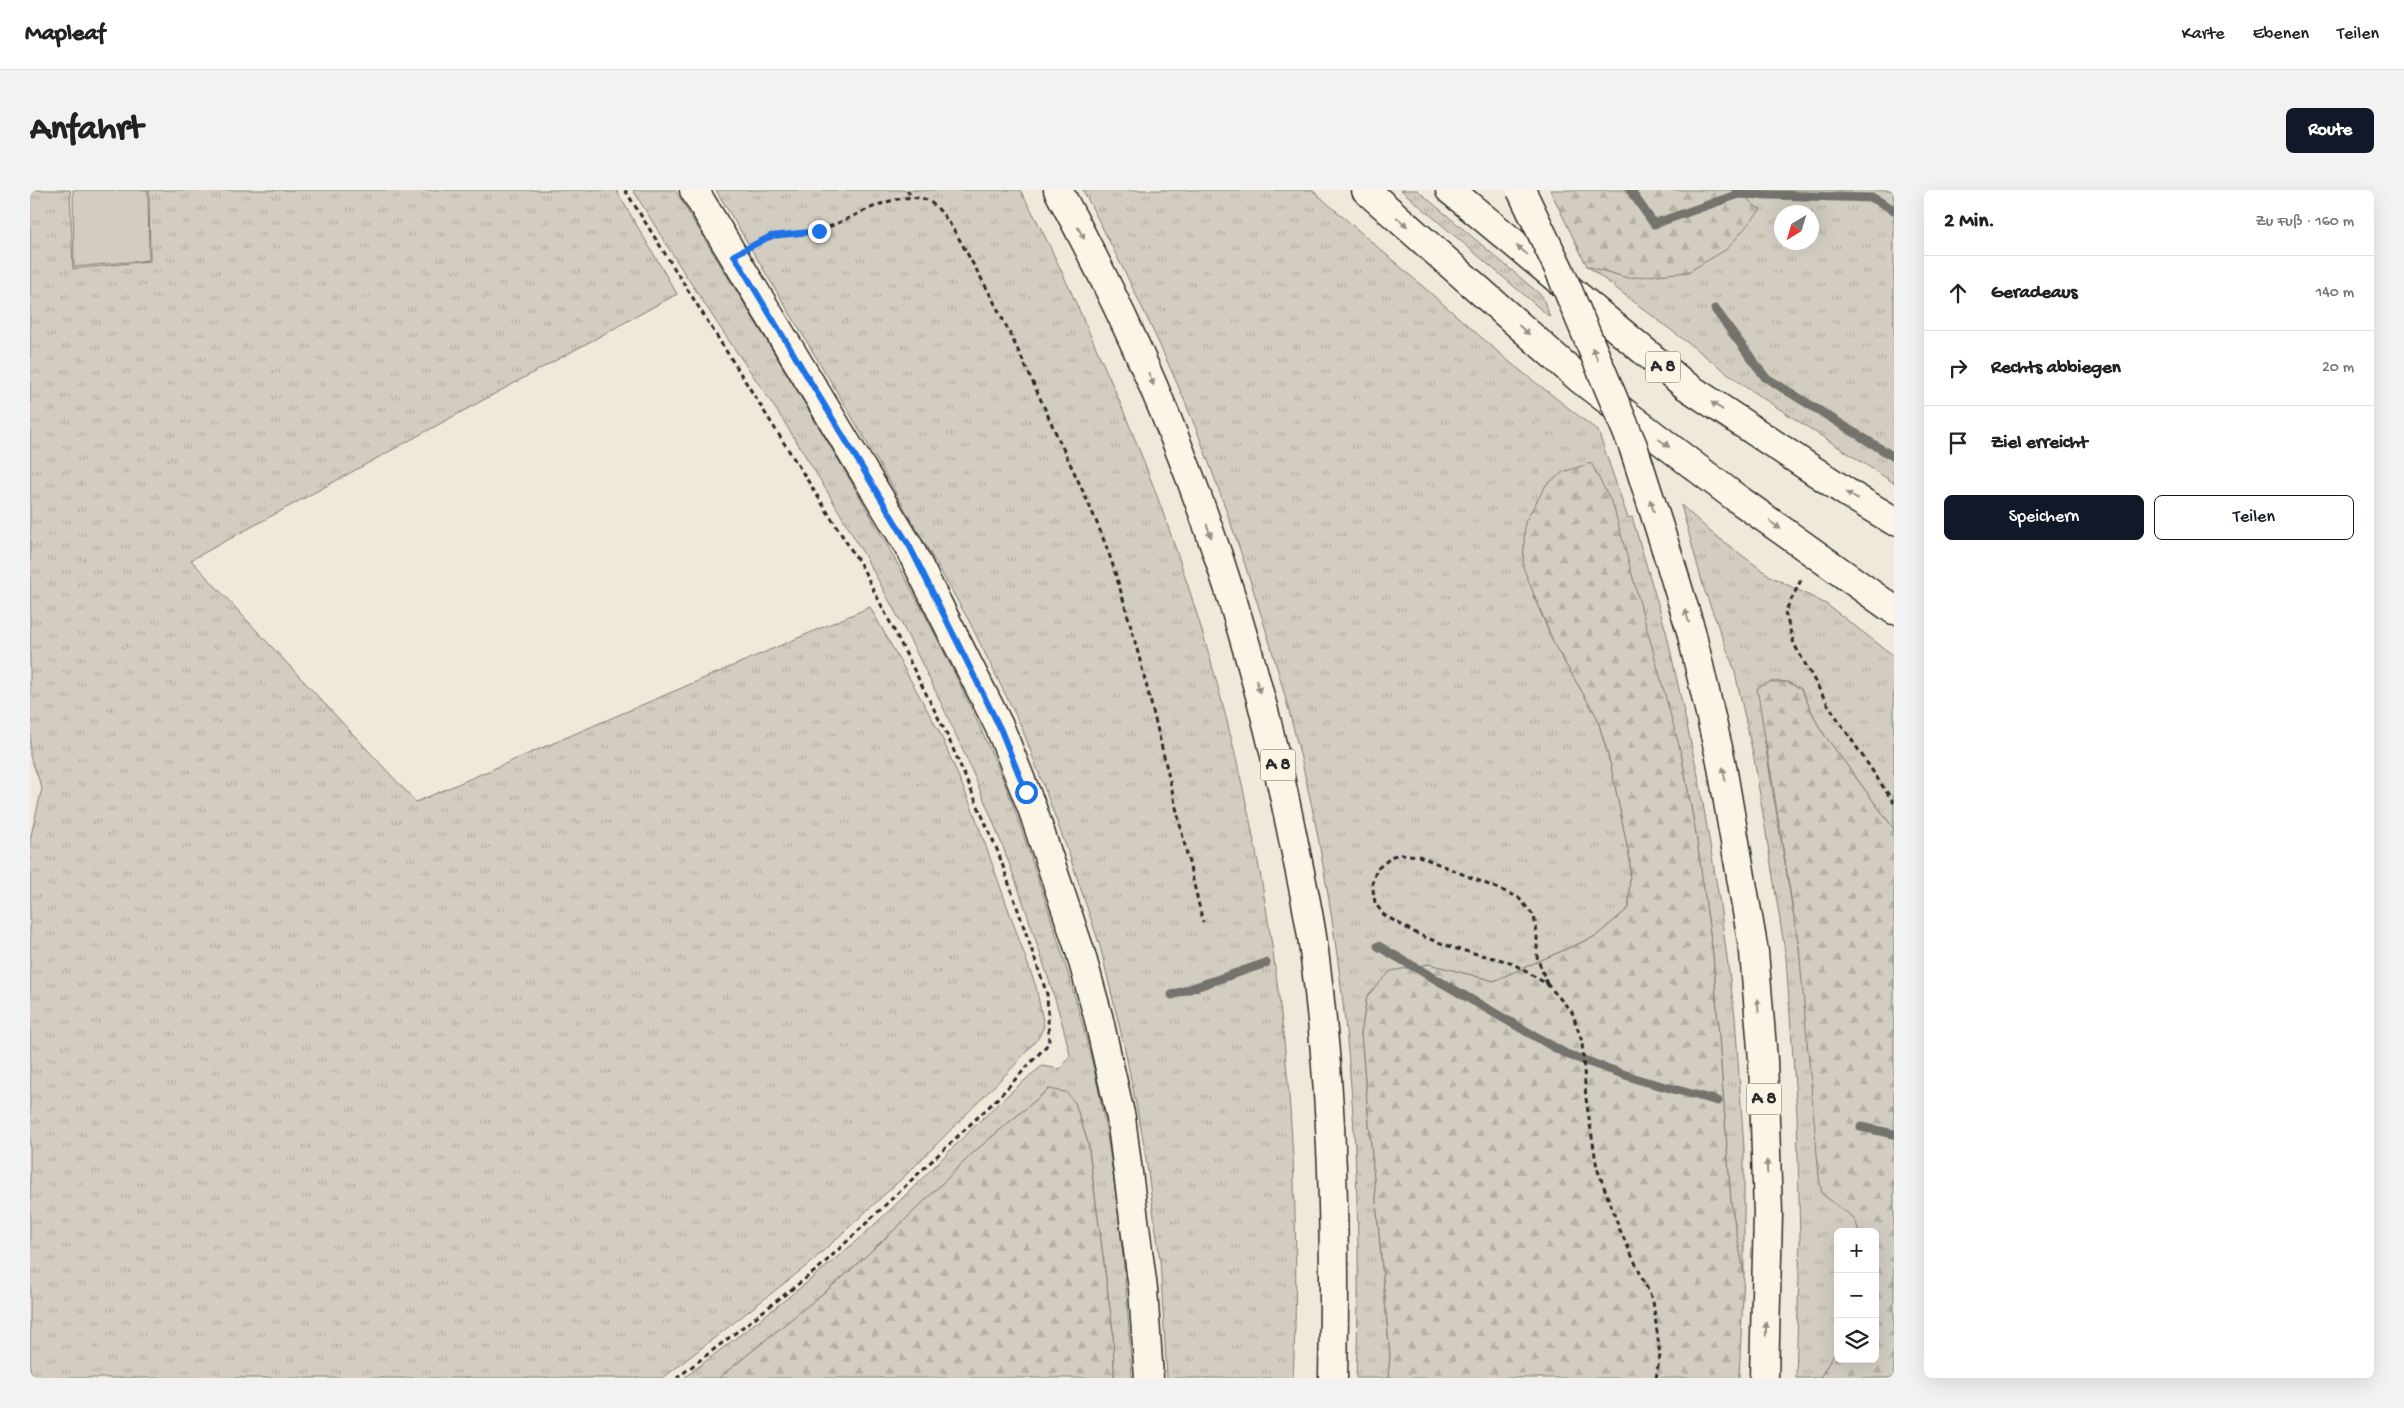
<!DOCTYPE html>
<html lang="de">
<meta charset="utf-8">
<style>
body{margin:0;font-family:"Gochi Hand",sans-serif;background:#f2f2f2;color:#222}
.controls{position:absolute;right:15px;bottom:15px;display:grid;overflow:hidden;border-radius:8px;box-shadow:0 5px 20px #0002}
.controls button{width:45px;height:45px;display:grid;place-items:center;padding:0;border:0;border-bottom:1px solid #e0e0e0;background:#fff;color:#222;font:25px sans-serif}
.compass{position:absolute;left:1744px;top:15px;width:45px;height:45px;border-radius:50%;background:#fff;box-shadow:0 5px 20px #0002;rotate:218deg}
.stop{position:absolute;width:15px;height:15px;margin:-11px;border:4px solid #1a73e8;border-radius:50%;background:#fff}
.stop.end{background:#1a73e8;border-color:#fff;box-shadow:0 1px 5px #0008}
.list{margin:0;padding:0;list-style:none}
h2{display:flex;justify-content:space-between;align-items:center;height:65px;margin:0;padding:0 20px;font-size:21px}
h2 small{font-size:16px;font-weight:400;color:#767676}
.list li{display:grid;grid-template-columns:32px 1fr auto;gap:15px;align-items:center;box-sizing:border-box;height:75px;padding:0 20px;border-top:1px solid #e0e0e0}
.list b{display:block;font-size:19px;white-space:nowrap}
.list em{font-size:16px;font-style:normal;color:#767676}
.actions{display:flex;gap:10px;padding:15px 20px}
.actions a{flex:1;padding:11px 0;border:1px solid #111827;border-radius:8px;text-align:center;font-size:18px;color:#111827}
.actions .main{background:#111827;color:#fff}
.icon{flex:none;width:28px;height:28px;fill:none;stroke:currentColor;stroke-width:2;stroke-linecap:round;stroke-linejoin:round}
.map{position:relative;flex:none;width:1864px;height:1188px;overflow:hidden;border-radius:8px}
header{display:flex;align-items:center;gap:30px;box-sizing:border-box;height:70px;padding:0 25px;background:#fff;border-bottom:1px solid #e0e0e0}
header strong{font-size:24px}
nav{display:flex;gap:28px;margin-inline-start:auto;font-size:18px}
.intro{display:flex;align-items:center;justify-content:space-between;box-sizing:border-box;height:120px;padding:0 30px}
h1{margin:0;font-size:35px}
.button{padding:12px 22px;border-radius:8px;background:#111827;color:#fff;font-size:18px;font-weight:700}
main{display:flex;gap:30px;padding:0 30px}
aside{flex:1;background:#fff;border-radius:8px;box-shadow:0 5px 20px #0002}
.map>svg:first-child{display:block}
.grass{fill:url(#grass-tufts);stroke:#7e7c76;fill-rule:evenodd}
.forest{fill:url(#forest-firs);stroke:#7e7c76}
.garden{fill:#d2cdc0;stroke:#7e7c76}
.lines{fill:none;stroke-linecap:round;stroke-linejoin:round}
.stream{stroke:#75736d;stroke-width:9}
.primary-casing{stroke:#2b2b2b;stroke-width:31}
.highway-casing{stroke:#2b2b2b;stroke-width:31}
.path{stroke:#2b2b2b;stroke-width:3;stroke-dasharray:5 4;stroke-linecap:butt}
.primary{stroke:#fcf5e5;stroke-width:28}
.highway{stroke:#fcf5e5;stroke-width:28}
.highway-bridge-casing{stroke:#2b2b2b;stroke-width:31;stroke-linecap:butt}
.highway-bridge{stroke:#fcf5e5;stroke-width:28}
.oneway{fill:#949088}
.route{stroke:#1a73e8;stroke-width:6}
.labels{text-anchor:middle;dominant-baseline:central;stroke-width:5;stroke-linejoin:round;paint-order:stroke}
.shield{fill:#fcf5e5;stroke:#6a6863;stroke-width:1}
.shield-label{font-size:18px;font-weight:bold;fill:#2b2b2b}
</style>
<header>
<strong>Mapleaf</strong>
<nav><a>Karte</a><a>Ebenen</a><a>Teilen</a></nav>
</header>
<div class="intro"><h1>Anfahrt</h1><a class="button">Route</a></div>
<main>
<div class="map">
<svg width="1864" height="1188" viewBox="0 0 1864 1188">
<defs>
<pattern id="grass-tufts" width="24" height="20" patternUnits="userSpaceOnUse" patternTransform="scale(1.25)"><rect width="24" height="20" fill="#d2cdc0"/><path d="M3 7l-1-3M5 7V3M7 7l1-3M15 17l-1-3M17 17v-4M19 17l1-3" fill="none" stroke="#b4b0a5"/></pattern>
<pattern id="forest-firs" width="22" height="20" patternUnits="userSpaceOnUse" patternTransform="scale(1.25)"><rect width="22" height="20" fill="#d2cdc0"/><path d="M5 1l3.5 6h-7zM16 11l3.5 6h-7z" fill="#b4b0a5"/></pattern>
</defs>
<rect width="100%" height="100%" fill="#efe9da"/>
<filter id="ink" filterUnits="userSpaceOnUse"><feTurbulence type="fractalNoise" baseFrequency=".02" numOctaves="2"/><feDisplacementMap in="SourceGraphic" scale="10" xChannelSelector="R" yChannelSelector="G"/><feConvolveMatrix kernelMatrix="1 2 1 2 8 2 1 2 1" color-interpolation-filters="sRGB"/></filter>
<g filter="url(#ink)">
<g class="grass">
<polygon points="0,0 40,0 43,79 120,71 119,0 586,0 647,104 161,370 386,612 840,417 910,543 944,623 1006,797 1014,836 1009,847 983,877 879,982 779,1074 633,1188 0,1188 0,650 12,598 0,566"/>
<path d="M 603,0 L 645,0 C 757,187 878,370 965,571 C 981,606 993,644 1005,680 C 1026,741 1045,804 1061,867 C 1086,971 1096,1081 1102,1188 L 1084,1188 L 1083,1142 L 1058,953 L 1045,913 L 1019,899 L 945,961 L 874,1031 L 813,1087 L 689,1188 L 654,1188 C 718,1138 784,1090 844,1035 C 901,983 951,924 1012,876 L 1030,879 L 1040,865 C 1032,828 1020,793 1008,757 C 951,577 864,406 763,246 C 736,202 704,160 676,116 C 650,78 627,39 603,0 Z"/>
<path d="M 686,0 L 990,0 C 1018,48 1040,100 1063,151 C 1211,475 1281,832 1263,1188 L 1137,1188 L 1130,1070 L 1114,954 L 1094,855 L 1070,756 L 1039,664 L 992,538 L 938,429 L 825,232 Z"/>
<path d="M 1053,0 L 1282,0 L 1482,174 L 1568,241 L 1598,328 L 1602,327 L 1636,441 L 1669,590 L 1689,708 L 1705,827 L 1714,959 L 1714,1084 L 1701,1013 L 1683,765 L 1666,644 L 1651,563 L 1503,405 L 1525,456 L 1567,527 L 1581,576 L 1600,670 L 1599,718 L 1566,746 L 1464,791 L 1399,774 L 1337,806 L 1331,844 L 1360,1166 L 1358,1188 L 1326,1188 C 1333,1017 1323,844 1293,675 C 1268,529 1220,380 1167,241 C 1134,159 1094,79 1053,0 Z"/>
<polygon points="1371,0 1387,0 1512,106 1520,127"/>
<path d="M 1709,0 L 1864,0 L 1864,293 L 1717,198 L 1557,76 L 1598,88 L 1731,20 L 1723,15 ZM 1752,22 L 1782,22 L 1782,52 L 1752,52 Z"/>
<polygon points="1651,315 1682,343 1740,386 1796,414 1864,466 1864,639 1790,539 1771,499 1757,492 1740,492 1734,548 1769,757 1779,857 1829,1042 1808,1042 1808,1157 1790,1188 1766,1188 1770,1050 1767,924 1756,768 1724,568 1704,478 1674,399"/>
</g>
<g class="forest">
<polygon points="1520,0 1709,0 1723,15 1731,19 1697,59 1658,82 1598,88 1557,76"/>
<polygon points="1561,273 1583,315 1651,563 1666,644 1683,765 1701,1013 1714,1084 1709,1188 1358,1188 1360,1166 1331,844 1337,806 1361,781 1399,774 1464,791 1566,746 1599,718 1600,670 1581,576 1567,527 1525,456 1493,377 1495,332 1516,295 1533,282"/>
<polygon points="1740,492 1757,492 1771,499 1790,539 1864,639 1864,1188 1790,1188 1808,1157 1808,1169 1845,1169 1845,1042 1829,1042 1825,1029 1792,1004 1789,987 1769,757 1727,498"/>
<polygon points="1019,899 1036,902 1045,913 1058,953 1083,1142 1084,1188 689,1188 813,1087 874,1031 945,961"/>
</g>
<polygon class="garden" points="43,0 118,0 119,70 44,77"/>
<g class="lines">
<g class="stream">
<polyline points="1600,0 1624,34 1709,4"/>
<polyline points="1706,0 1709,4 1843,8 1864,20"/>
<polyline points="1685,119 1735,187 1864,267"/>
<polyline points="1348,756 1536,864 1610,890 1688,911"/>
<polyline points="1142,805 1236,773"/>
<polyline points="1831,937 1864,944"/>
</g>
<g class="primary-casing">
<polyline id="primary" points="664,0 879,357 970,538 1002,618 1050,761 1068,826 1091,928 1113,1099 1119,1188"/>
</g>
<g class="highway-casing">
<g id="highway">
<path d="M 1028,0 C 1137,200 1216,415 1261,639 C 1269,679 1279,720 1284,761 C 1303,903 1306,1044 1303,1188"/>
<polyline points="1336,0 1550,189 1705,307 1864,420"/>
<polyline points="1420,0 1655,195 1819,304 1864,331"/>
<polyline points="1637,362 1661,441 1691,571 1724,762 1733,870 1738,1024 1734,1188"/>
</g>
</g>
<g class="path">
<polyline points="595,0 832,377 917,545 968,662 1017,804 1019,853 968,908 789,1078 647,1188"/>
<polyline points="877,0 881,6"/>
<path d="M 729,52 C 749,42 770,46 790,40 C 820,31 863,0 894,9 C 915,16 935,61 947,81 C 978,135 1003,193 1029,250 C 1049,293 1071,337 1085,382 C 1120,497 1145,616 1173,732"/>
<polyline points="1771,390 1755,422 1764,454 1797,513 1864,613"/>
<polyline points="1517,794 1507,767 1507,743 1504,726 1488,707 1389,666 1371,664 1363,666 1347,679 1342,693 1345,713 1354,725 1389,745 1427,759 1480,772 1517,794 1542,822 1552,852 1556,909 1567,978 1590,1040 1623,1111 1630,1165 1626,1188"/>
</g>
<use href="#primary" class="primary"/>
<use href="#highway" class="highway"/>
<g class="highway-bridge-casing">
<polyline id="highway-bridge" points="1491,0 1529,79 1603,256 1637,362"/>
</g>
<use href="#highway-bridge" class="highway-bridge"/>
</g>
<defs><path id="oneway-solid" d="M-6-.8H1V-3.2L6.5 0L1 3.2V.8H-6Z" transform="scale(1.25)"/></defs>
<g class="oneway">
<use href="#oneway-solid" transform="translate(1372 32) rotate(41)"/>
<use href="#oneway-solid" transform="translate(1051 43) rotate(61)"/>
<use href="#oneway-solid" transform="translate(1492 60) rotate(-141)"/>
<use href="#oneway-solid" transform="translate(1494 140) rotate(41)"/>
<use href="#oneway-solid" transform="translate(1565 164) rotate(-113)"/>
<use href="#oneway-solid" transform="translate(1121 189) rotate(68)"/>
<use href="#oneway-solid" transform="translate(1687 216) rotate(-146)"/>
<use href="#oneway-solid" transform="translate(1634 253) rotate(37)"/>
<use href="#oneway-solid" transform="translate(1822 306) rotate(-149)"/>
<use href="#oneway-solid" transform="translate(1622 316) rotate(-108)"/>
<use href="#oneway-solid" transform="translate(1745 335) rotate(36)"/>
<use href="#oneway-solid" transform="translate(1179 341) rotate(70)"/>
<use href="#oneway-solid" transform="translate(1657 426) rotate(-107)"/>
<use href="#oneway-solid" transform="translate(1228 496) rotate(74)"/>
<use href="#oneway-solid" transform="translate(1694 584) rotate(-101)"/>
<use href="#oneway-solid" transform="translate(1728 815) rotate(-95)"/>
<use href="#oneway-solid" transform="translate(1737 977) rotate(-92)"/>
<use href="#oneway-solid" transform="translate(1736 1139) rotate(-89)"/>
</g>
</g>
<g class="lines" filter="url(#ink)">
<polyline class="route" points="789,41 741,46 704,65 880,357 970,538 996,602"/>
</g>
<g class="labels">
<g class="shield">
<rect x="1615.5" y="161.5" width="35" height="31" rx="4"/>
<rect x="1230.5" y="559.5" width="35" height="31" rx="4"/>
<rect x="1716.5" y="893.5" width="35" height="31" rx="4"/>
</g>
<g class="shield-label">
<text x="1633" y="177">A 8</text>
<text x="1248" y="575">A 8</text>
<text x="1734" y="909">A 8</text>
</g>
</g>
</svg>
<div class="controls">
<button>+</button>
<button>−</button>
<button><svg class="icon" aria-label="layers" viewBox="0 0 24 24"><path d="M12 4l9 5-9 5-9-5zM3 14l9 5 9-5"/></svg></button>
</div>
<svg class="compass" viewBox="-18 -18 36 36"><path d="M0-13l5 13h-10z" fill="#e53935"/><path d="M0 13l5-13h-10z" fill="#767676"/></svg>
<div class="stop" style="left:996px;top:602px"></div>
<div class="stop end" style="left:789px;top:41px"></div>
</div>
<aside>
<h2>2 Min.<small>Zu Fuß · 160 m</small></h2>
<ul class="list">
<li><svg class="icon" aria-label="ahead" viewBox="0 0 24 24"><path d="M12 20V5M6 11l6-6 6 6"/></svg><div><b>Geradeaus</b></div><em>140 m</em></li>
<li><svg class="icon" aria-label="right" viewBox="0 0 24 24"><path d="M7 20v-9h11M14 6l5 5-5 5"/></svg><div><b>Rechts abbiegen</b></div><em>20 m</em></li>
<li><svg class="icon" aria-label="arrive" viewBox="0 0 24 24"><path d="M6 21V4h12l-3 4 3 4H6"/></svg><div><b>Ziel erreicht</b></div></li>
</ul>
<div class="actions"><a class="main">Speichern</a><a>Teilen</a></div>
</aside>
</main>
